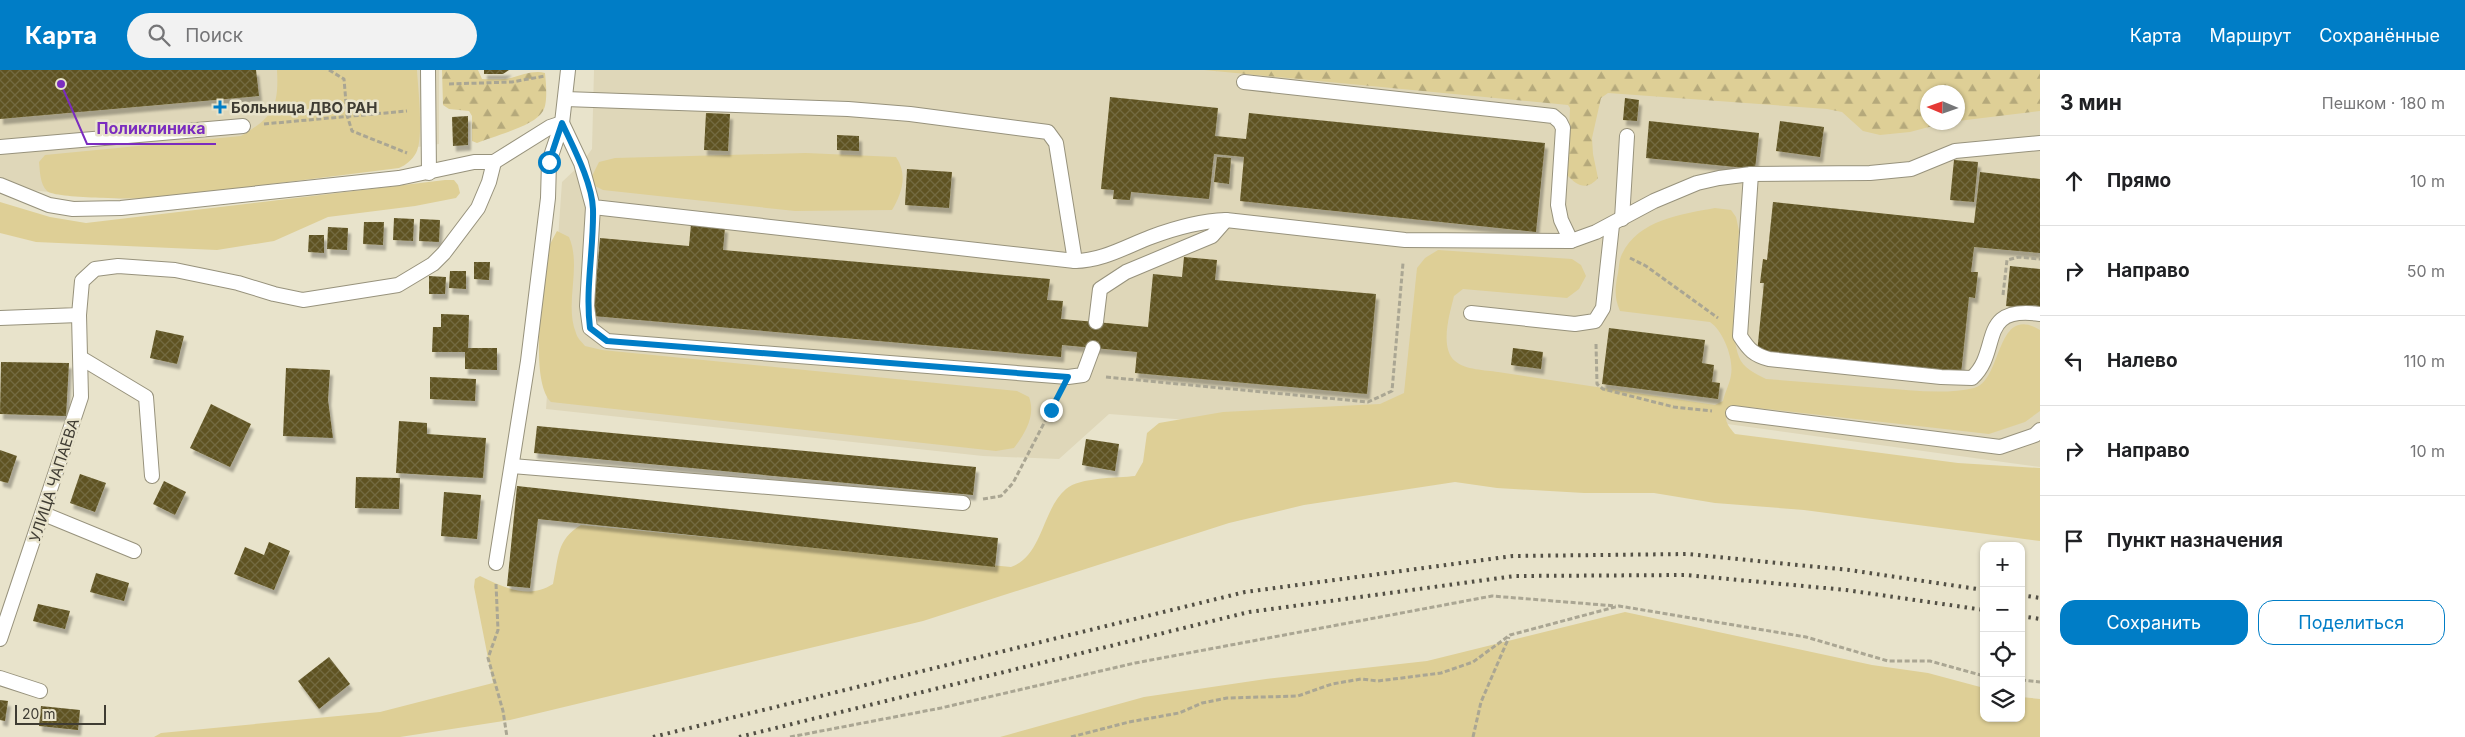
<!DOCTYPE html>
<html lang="ru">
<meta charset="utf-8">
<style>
body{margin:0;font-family:Inter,sans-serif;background:#f2f2f2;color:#202124}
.controls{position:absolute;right:15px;bottom:15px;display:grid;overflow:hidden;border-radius:10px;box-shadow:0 1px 4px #0004}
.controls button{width:45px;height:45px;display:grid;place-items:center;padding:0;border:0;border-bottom:1px solid #e0e0e0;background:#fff;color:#202124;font:25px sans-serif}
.compass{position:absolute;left:1920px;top:15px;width:45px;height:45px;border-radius:50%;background:#fff;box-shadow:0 1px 4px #0004;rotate:272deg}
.scale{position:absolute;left:15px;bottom:12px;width:91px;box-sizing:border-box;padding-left:5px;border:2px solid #3f3c33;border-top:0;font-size:14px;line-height:18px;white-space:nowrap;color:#3f3c33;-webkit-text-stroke:4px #e8e3cb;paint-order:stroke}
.stop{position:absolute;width:15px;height:15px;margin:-11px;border:4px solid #007dc6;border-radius:50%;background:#fff}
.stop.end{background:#007dc6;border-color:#fff;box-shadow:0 1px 5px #0008}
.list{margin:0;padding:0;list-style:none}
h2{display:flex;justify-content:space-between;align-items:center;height:65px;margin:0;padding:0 20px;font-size:21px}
h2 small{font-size:16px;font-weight:400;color:#757577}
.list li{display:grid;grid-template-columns:32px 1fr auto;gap:15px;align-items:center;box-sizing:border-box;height:90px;padding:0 20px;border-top:1px solid #e0e0e0}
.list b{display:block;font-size:19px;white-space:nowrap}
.list em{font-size:16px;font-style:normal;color:#757577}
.actions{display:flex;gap:10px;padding:15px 20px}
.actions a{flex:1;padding:11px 0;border:1px solid #007dc6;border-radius:15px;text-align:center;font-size:18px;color:#007dc6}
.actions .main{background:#007dc6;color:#fff}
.icon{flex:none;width:28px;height:28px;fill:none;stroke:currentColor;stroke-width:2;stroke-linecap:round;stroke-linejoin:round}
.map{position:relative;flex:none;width:2040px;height:667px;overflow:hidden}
header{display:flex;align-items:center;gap:30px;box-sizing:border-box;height:70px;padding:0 25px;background:#007dc6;color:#fff}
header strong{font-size:24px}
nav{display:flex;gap:28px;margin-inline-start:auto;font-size:18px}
.search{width:350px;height:45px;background:#f2f2f2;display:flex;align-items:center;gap:12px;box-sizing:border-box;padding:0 18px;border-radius:28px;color:#757577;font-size:19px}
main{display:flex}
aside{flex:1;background:#fff}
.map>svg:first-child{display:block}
.built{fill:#dfd7b9;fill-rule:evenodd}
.grass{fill:#decf96}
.forest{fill:url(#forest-firs)}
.building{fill:url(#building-cross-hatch);filter:url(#shadow)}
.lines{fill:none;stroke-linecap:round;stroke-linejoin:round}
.service-casing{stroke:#97927c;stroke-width:16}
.path{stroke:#aaa693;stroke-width:3;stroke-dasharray:5 2.5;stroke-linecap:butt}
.service{stroke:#fff;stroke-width:14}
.rail{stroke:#535045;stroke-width:4;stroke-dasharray:2.5 5;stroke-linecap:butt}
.route{stroke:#007dc6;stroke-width:6}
.poi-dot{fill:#007dc6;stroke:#e8e3cb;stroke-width:2}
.labels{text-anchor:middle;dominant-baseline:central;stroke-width:5;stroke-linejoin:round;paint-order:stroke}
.poi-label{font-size:15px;font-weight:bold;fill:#3f3c33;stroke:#e8e3cb;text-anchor:start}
.street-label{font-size:15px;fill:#3f3c33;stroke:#e8e3cb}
.leader{fill:none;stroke:#7b2cbf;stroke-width:2}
.callout-dot{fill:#7b2cbf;stroke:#e8e3cb;stroke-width:2}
.callout-label{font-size:16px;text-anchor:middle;font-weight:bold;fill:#7b2cbf;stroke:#e8e3cb;stroke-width:5;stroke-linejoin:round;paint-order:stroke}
</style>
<header>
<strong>Карта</strong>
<div class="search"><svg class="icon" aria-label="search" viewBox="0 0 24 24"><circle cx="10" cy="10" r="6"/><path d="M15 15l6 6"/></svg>Поиск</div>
<nav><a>Карта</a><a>Маршрут</a><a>Сохранённые</a></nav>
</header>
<main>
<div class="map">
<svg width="2040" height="667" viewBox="0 0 2040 667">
<defs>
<pattern id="forest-firs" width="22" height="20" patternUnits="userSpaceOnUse" patternTransform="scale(1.25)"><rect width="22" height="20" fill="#decf96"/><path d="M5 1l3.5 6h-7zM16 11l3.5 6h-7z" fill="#b5a97b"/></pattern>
<pattern id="building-cross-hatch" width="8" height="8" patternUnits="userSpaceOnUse" patternTransform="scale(1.25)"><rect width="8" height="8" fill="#5f5321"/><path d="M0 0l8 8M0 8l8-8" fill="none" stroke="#736a41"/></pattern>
<filter id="shadow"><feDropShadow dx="3" dy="5.5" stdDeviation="1" flood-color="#0004"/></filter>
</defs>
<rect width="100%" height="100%" fill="#e8e3cb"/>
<g class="built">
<polygon points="0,0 439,0 439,74 295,94 128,130 0,117"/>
<path d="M 594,0 L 2040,0 L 2040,397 L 1502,323 L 1241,354 L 1109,344 L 1059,389 L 983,386 L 546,339 L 562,112 L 581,94 L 592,79 ZM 1928,22 L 1958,22 L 1958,52 L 1928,52 Z"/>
</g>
<g class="grass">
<path d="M 277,0 L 417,0 C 418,18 424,68 416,83 C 412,90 406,95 399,98 L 151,129 C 133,128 56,129 47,121 C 40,114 40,102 39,92 L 45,85 L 241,66 C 273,47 279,37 277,0 Z"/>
<path d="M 806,83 L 896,87 C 908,105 902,123 892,140 L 795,141 L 603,120 L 593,115 L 592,106 L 599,92 L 615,88 Z"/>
<polygon points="445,110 454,110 458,115 460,123 456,128 415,136 328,147 274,171 217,180 36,172 0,163 0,132 50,147 86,153"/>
<path d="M 1715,138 L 1731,140 L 1736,147 L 1739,161 C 1737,193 1728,260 1739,287 C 1743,298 1756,304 1766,309 C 1804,312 1842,315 1880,318 C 1910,320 1945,325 1974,318 C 2003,311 1995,233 2040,260 L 2040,341 L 2025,352 L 1989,364 L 1731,335 C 1722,347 1726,354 1735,364 L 1958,393 L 2040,398 L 2040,471 L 1804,440 L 1715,433 L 1654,423 L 1584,423 L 1497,418 L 1455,412 L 1304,435 L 1229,453 L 923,551 L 510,650 L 400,667 L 154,667 L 161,663 L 380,642 L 493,613 L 474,517 L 475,509 L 480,506 C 503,517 528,530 553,514 C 559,487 556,470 581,455 L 1011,497 C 1043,486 1042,439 1066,419 C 1080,407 1118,408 1135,406 L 1143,392 L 1147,363 L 1159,353 L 1223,342 L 1380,334 L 1404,323 L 1417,198 L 1425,188 L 1438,180 L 1572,189 L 1581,195 L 1586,206 L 1579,219 L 1567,228 L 1463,219 L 1454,226 C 1450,243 1439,277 1455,291 C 1465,300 1486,300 1498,302 L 1715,335 L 1723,331 C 1725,322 1730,313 1731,305 C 1734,288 1723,261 1710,252 L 1620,241 C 1614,228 1615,217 1618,203 C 1619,198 1619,190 1622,184 C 1638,150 1682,144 1715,138 Z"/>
<path d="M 557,161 L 569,167 C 582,197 564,233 576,263 C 577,268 582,272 585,276 L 602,280 L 1017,321 L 1029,327 C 1036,346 1025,363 1014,378 L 996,381 L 551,332 C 529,310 543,219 547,187 L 550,174 Z"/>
<polygon points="1625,542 1872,595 1928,603 1984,618 1984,648 2021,648 2021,627 2040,629 2040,667 1000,667 1144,627 1266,609 1427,591"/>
</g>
<g class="forest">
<path d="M 442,0 L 478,0 L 482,9 C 492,9 501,10 511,8 C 522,5 534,0 545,3 C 546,13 548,33 543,41 C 535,56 494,66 477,73 L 472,71 L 472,46 L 469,41 L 449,39 L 443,35 Z"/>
<path d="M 1204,0 L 2040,0 L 2040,41 L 1958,51 L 1958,22 L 1928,22 L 1928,52 L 1944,53 L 1910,62 L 1880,65 L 1863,61 L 1842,42 L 1827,39 L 1608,23 L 1601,28 L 1592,68 L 1593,84 L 1598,108 C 1587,121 1577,116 1567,105 L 1570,38 L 1568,35 Z"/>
</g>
<g class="building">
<polygon points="0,0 256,0 259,26 0,49"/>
<polygon points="484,0 509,0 503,4 484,4"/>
<polygon points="1110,27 1218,38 1215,66 1246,69 1249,43 1545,73 1536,162 1240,131 1244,87 1214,84 1209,129 1131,122 1130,130 1113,129 1114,120 1101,119"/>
<polygon points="1625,28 1639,30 1637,51 1623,50"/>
<polygon points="706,43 730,44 728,81 704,80"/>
<polygon points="468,46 468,75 453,76 452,47"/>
<polygon points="1649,51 1759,63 1755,99 1646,88"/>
<polygon points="1780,51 1824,57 1820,87 1776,81"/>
<polygon points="837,65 859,66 859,81 837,80"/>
<polygon points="1217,87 1231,88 1229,114 1214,112"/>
<polygon points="1954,90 1978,92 1974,132 1950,130"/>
<polygon points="907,99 952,102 949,138 905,135"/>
<polygon points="1980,102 2040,109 2040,183 1974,177 1971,202 1978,202 1975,228 1969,227 1961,304 1757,283 1764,213 1760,213 1763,189 1767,190 1773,132 1974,153"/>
<polygon points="394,148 414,149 413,171 393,170"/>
<polygon points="420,149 440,150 439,172 419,171"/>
<polygon points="364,152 384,152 383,175 363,174"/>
<polygon points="691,154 725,157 723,180 1050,209 1047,230 1063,231 1061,249 1096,252 1148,257 1153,204 1182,207 1184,187 1217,190 1215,210 1376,224 1367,324 1135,303 1137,282 1062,275 1061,287 593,246 600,168 689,176"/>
<polygon points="328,157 348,158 347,180 327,179"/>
<polygon points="309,165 324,165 324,183 308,182"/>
<polygon points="474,192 490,192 489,210 474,209"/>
<polygon points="2010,196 2040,199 2040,239 2006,236"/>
<polygon points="450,201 466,201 466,219 449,218"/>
<polygon points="429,206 446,207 445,224 429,224"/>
<polygon points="441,244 469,245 468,278 497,278 497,300 465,299 465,282 432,282 433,257 441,257"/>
<polygon points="1609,258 1705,270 1702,293 1714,295 1712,312 1720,313 1718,329 1602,314"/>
<polygon points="156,260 184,266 177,294 150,288"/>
<polygon points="1513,278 1543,282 1541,299 1511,295"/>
<polygon points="1,292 69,293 66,346 0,344"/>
<polygon points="286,298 330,300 328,330 333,368 283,366"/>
<polygon points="430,307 476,309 475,331 430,329"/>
<polygon points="211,334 251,354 230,397 190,378"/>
<polygon points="399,351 427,353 427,364 486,368 483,408 396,403"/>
<polygon points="537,356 976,397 973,425 534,383"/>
<polygon points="1086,369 1119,374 1115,401 1082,395"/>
<polygon points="0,380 17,386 8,413 0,411"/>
<polygon points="80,404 106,413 95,442 70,433"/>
<polygon points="356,407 400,408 399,439 355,438"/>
<polygon points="164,411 186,422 175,445 153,434"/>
<polygon points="517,416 998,468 995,497 538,449 530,518 507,516"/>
<polygon points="444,422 481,425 477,469 441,466"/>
<polygon points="269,472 290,481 274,520 234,504 245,477 264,485"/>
<polygon points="96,503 129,513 124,531 90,522"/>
<polygon points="38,534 70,541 65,559 33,551"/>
<polygon points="329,587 350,614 319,639 298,611"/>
<polygon points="0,630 8,631 5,651 0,650"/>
<polygon points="41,636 80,640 78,660 39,656"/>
</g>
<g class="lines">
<g class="service-casing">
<g id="service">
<polyline points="428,0 429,103"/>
<polyline points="1244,12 1553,46 1560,52 1563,58 1558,135 1561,150 1571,171"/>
<polyline points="565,29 848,39 910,44 1048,62 1056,73 1075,191"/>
<path d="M 562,53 L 581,93 L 593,137 L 1075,191 C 1102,191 1127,176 1151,167 C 1175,158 1201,151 1226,150 L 1405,170 L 1571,171 L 1596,162 L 1654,131 L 1697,113 L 1719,108 L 1751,104 L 1870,103 L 1911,99 L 1955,81 L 2040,73"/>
<polyline points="0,77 243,56"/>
<path d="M 1751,104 L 1740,266 C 1749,280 1754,285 1769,289 L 1941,307 L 1972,308 C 2002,281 1976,235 2040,244"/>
<polyline points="0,115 49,135 73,139 121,138 399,108 474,92 494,92 550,57 562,53"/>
<polyline points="593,137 587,236 590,258 607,271 1068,307 1083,305 1093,278"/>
<polyline points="1622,149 1627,66"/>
<polyline points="1471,243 1575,254 1595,251 1603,238 1612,155"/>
<polyline points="0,248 79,245 82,211 95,199 118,196 175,200 238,213 274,224 303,230 398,215 433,194 444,183 478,138 489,112 494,92"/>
<polyline points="1096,252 1100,219 1126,202 1212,166 1226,150"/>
<polyline points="81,288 146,327 152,406"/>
<polyline points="1733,343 2000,377 2035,365 2040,360"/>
<polyline points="512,396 963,433"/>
<polyline points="44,444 134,481"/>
<polyline points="496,493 528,291 548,128 549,92 562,53 568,0"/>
<polyline points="0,569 81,327 79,245"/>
<polyline points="0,608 40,621"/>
</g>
</g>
<g class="path">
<polyline points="329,0 344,9 347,45 352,61 407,83"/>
<polyline points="449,14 512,12 545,6"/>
<polyline points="264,54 407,41"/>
<polyline points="1630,188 1646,196 1718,248"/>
<polyline points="2003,225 2007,190 2019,187 2040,189"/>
<polyline points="1596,274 1597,314 1603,319 1674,337 1712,341"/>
<polyline points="1106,307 1368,332 1392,321 1403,193"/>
<polyline points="983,429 1001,426 1013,413 1057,328"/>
<polyline points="496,514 498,560 488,588 503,641 507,667"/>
<polyline points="2021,610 2040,612"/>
<polyline points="790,667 941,638 1135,593 1492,526 1616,536"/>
<polyline points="1071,667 1129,652 1179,643 1202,633 1227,628 1298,626 1332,614 1361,609 1378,611 1441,603 1473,592 1510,565 1619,536 1806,567 1888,591 1930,591 1984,606"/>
<polyline points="1473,667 1481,632 1509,567"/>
</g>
<use href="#service" class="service"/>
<g class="rail">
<polyline points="2021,525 2040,528"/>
<polyline points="2021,546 2040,549"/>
<polyline points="653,667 1245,522 1513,486 1687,484 1849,500 1984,520"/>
<polyline points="739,667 1249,542 1515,506 1686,505 1846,520 1984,540"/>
</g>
</g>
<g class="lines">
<path class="route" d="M 549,92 L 562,53 C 573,77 592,112 593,139 C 594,179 585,218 590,258 L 607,271 L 1068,307 L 1051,340"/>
</g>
<path class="poi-dot" d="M217.5 29.5h5v5h5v5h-5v5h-5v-5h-5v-5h5z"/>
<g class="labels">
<g class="poi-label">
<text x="231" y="37">Больница ДВО РАН</text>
</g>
<g class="street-label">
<text transform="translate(54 410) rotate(-72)">УЛИЦА ЧАПАЕВА</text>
</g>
</g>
<path class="leader" d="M61 14L87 74H216"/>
<circle class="callout-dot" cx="61" cy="14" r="5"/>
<g class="callout-label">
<text x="151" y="64">Поликлиника</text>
</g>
</svg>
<div class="controls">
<button>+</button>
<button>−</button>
<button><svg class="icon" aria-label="locate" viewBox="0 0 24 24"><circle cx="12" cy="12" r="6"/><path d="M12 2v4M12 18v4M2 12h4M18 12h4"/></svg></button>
<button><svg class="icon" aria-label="layers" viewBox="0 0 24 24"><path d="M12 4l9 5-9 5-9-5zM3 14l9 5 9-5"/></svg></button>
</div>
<svg class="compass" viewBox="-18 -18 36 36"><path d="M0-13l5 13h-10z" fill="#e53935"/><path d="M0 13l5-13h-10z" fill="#757577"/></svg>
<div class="scale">20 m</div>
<div class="stop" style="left:549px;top:92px"></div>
<div class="stop end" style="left:1051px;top:340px"></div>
</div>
<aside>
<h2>3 мин<small>Пешком · 180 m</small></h2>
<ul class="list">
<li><svg class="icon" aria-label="ahead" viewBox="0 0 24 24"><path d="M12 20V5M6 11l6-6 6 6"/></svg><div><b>Прямо</b></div><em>10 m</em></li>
<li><svg class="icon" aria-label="right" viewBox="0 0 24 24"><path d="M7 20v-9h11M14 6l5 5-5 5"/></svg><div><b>Направо</b></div><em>50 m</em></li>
<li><svg class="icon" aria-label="left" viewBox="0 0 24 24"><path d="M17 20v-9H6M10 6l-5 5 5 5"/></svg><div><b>Налево</b></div><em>110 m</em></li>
<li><svg class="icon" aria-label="right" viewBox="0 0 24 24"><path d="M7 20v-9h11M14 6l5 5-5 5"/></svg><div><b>Направо</b></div><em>10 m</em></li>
<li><svg class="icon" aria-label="arrive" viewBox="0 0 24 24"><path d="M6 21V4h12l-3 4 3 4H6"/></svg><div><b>Пункт назначения</b></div></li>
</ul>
<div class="actions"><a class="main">Сохранить</a><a>Поделиться</a></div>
</aside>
</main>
